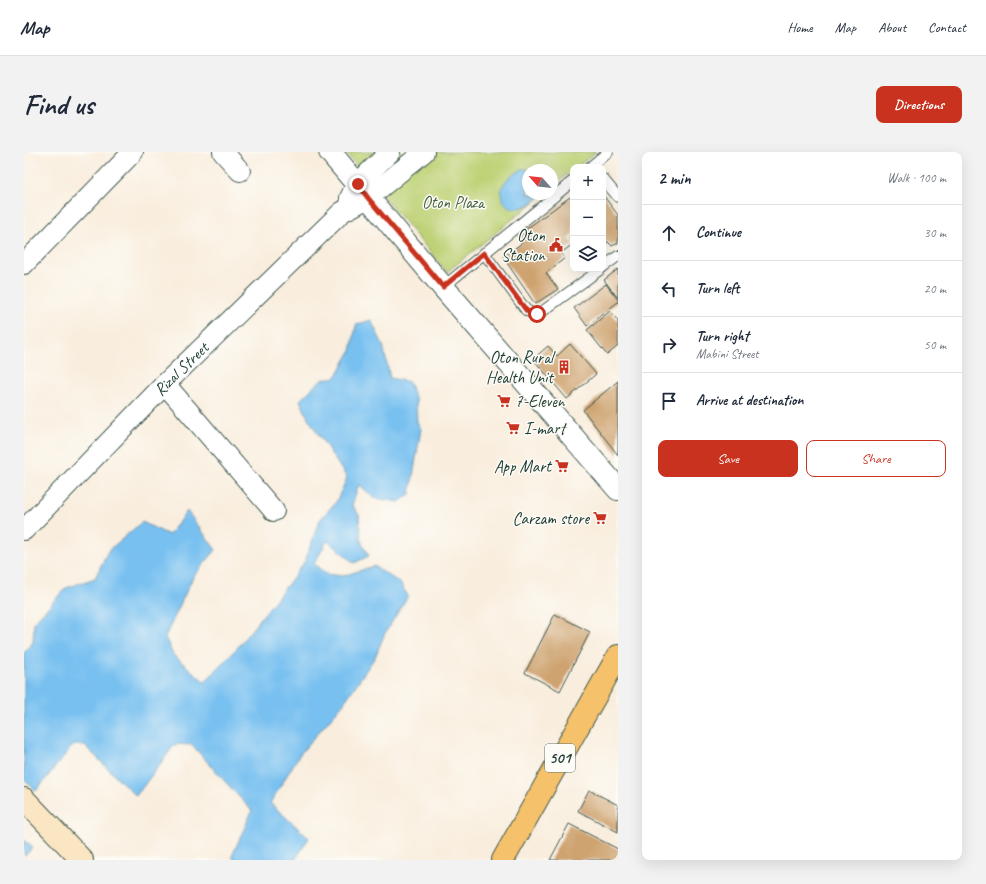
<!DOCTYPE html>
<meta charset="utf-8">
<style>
body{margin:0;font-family:Caveat,sans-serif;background:#f2f2f3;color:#1f2937}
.controls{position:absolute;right:12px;top:12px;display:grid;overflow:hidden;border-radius:8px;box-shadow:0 4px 16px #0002}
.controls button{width:36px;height:36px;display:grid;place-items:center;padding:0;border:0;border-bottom:1px solid #e0e1e3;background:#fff;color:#1f2937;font:20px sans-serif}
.compass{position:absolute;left:498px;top:12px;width:36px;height:36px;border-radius:50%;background:#fff;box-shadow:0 4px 16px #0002;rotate:297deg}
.stop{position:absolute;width:12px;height:12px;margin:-9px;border:3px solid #c8321e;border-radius:50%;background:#fff}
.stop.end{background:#c8321e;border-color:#fff;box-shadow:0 1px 4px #0008}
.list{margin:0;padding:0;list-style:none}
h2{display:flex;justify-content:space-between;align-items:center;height:52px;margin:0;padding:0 16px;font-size:17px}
h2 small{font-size:13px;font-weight:400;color:#747a83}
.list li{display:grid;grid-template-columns:26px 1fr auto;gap:12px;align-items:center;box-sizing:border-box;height:56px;padding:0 16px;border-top:1px solid #e0e1e3}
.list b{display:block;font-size:15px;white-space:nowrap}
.list p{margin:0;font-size:13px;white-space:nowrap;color:#747a83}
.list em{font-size:13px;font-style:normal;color:#747a83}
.actions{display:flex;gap:8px;padding:12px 16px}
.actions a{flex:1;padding:9px 0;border:1px solid #c8321e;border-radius:8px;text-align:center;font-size:14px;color:#c8321e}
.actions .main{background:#c8321e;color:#fff}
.icon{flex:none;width:22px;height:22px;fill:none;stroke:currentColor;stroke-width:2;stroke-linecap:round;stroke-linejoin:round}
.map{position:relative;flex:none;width:594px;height:708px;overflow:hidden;border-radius:8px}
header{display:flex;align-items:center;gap:24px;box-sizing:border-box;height:56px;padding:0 20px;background:#fff;border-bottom:1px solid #e0e1e3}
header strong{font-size:19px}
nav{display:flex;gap:22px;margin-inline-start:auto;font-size:14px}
.intro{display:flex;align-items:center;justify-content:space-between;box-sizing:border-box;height:96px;padding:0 24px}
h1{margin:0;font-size:28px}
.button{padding:10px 18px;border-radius:8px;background:#c8321e;color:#fff;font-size:14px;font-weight:700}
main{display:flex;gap:24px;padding:0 24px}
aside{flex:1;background:#fff;border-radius:8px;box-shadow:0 4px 16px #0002}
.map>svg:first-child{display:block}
.green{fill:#bdd175;stroke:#6e8754}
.water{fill:#77c0f0;stroke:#4b7e92}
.building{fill:#cea370}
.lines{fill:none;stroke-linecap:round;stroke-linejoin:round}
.service-casing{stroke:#40584e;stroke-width:12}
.minor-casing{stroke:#40584e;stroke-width:22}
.tertiary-casing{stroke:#40584e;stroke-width:24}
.secondary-casing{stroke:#40584e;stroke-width:24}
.primary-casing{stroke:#40584e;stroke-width:24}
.service{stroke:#fff;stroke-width:10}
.minor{stroke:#fff;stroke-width:20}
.tertiary{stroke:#fff;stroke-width:22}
.secondary{stroke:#fbe6c4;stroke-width:22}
.primary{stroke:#f5c16b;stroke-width:22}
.route{stroke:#c8321e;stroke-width:5}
.labels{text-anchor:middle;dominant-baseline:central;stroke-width:3;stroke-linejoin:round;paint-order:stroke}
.shield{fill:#fdfcf7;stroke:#62766e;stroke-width:1}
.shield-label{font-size:16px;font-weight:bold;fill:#1f3d34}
.park-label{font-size:17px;fill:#466244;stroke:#fdfcf7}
.poi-label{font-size:17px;fill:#1f3d34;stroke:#fdfcf7;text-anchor:end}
.street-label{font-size:17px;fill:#1f3d34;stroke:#fdfcf7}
</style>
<header>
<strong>Map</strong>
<nav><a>Home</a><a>Map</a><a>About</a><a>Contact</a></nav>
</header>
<div class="intro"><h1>Find us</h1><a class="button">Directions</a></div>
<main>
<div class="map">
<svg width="594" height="708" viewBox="0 0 594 708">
<rect width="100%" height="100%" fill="#fdfcf7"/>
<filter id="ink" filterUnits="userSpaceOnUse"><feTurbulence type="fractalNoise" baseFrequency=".025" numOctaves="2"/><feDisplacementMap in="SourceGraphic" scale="8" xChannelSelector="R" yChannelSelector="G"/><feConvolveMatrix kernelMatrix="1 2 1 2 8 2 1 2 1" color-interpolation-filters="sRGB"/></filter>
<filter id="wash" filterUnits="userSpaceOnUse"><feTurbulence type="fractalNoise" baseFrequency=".012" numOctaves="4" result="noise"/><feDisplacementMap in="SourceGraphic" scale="16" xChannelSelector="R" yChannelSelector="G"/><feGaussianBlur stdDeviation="0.9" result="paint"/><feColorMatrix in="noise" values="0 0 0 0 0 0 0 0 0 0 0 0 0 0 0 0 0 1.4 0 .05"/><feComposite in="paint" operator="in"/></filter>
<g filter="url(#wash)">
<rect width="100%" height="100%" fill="#f9eede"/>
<polygon class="green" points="321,0 572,0 553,15 549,15 549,18 528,35 528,18 504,18 504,42 520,42 423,120"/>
<g class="water">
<path d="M 500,17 L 511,18 L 504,18 L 504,42 L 516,42 C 509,52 498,59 485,55 C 467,40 483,23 500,17 Z"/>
<polygon points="347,168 359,193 366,226 385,230 392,248 393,270 397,277 386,342 375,350 350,346 335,332 328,353 335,363 337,389 345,404 330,411 313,396 303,389 290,412 302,422 319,424 350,414 376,431 384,444 361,481 351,505 319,552 276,602 246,651 285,686 271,708 210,708 208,704 228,659 168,593 151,592 112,644 61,594 49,593 12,639 0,627 0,501 9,490 10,470 42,436 71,426 84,399 118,370 145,383 163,359 192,398 169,425 141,485 149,503 181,530 213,496 272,422 281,409 295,369 312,350 323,326 284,266 276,248 298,227 312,225 327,199 332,173"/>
<polygon points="0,688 9,695 0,705"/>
</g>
<g id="blocks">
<g class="building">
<polygon points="579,43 594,63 594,91 588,94 584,90 579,93"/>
<polygon points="546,45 549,48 549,83 545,86 549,92 537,101 541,106 522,121 534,137 511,152 479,105 498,91 494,83"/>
<polygon points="594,117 594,146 580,128"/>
<polygon points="582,132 594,148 594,150 563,174 550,156"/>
<polygon points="586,159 594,169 594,194 583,203 563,178"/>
<polygon points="546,192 572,222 543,247 509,207 524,194 533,204"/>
<polygon points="594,229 594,303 559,258"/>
<polygon points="531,462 566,480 536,539 501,521"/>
<polygon points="565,638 594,653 594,680 554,659"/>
<polygon points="545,672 594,697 594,708 526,708"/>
</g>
</g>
</g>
<g filter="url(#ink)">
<use href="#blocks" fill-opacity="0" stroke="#40584e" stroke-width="1"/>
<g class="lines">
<g class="service-casing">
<g id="service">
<polyline points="566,15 584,0"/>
<polyline points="579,27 594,45"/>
<path d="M 460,101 L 502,158 C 508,162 512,162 519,159 L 577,117"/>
<polyline points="579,115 594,104"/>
<polyline points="419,135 549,29"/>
</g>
</g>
<g class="minor-casing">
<g id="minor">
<polyline points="199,0 216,19"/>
<polyline points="326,46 333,32 366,0"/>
<polyline points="0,112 109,0"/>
<polyline points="141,232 250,359"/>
<path id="s1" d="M 0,378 L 141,232 L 318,60 L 344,46 L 400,0"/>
</g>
</g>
<g class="tertiary-casing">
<polyline id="tertiary" points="306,0 419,135 594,337"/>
</g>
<g class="secondary-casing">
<polyline id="secondary" points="0,647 58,708"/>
</g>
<g class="primary-casing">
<polyline id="primary" points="479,708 594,504"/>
</g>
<use href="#service" class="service"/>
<use href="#minor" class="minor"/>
<use href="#tertiary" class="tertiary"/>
<use href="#secondary" class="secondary"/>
<use href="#primary" class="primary"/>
</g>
</g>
<g class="lines" filter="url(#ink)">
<polyline class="route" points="334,32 344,46 419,135 460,101 502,158 507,162 513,162"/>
</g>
<defs>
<g id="civic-bare" transform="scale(1.08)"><path d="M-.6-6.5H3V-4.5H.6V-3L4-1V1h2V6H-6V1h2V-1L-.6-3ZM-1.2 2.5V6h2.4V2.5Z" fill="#c8321e" stroke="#fdfcf7" stroke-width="2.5" paint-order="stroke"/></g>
<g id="building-bare" transform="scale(1.08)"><path d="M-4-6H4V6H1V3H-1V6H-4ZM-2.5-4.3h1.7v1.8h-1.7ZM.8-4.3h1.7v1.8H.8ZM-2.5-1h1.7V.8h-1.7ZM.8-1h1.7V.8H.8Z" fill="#c8321e" stroke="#fdfcf7" stroke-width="2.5" paint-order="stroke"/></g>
<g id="supermarket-bare" transform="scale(1.08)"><path d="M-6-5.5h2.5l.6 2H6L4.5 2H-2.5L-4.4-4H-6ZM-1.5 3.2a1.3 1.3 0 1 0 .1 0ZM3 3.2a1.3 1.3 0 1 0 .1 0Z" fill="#c8321e" stroke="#fdfcf7" stroke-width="2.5" paint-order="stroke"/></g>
</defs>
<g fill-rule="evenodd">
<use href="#civic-bare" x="532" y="93"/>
<use href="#building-bare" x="540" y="215"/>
<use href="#supermarket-bare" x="480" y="249"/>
<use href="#supermarket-bare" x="489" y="276"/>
<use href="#supermarket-bare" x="538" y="314"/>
<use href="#supermarket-bare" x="576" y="366"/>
</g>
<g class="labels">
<rect class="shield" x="521" y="592" width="30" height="28" rx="3"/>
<g class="shield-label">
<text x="536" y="606">501</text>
</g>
<g class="park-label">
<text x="429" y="50">Oton Plaza</text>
</g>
<g class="poi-label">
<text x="521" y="83">Oton<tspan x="521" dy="20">Station</tspan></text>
<text x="529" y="205">Oton Rural<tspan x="529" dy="20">Health Unit</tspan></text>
<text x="491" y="249" text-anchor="start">7-Eleven</text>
<text x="500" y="276" text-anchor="start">I-mart</text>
<text x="527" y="314">App Mart</text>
<text x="565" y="366">Carzam store</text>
</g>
<g class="street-label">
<text stroke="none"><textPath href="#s1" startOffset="225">Rizal Street</textPath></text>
</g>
</g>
</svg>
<div class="controls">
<button>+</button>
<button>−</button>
<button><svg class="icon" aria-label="layers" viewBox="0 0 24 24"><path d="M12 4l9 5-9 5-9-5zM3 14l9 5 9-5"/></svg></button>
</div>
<svg class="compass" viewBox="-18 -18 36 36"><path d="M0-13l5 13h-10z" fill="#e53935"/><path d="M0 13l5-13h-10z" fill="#747a83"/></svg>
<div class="stop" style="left:513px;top:162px"></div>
<div class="stop end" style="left:334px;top:32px"></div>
</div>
<aside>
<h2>2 min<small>Walk · 100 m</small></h2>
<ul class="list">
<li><svg class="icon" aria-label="ahead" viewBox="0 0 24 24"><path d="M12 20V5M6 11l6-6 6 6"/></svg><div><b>Continue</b></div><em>30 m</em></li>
<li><svg class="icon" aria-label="left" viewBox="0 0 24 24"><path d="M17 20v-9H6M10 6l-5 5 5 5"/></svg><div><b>Turn left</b></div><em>20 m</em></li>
<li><svg class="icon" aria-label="right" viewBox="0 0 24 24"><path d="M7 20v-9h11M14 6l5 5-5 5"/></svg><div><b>Turn right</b><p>Mabini Street</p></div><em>50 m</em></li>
<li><svg class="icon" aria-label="arrive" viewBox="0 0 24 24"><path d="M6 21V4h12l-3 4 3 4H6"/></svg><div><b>Arrive at destination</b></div></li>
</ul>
<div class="actions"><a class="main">Save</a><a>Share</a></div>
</aside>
</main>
